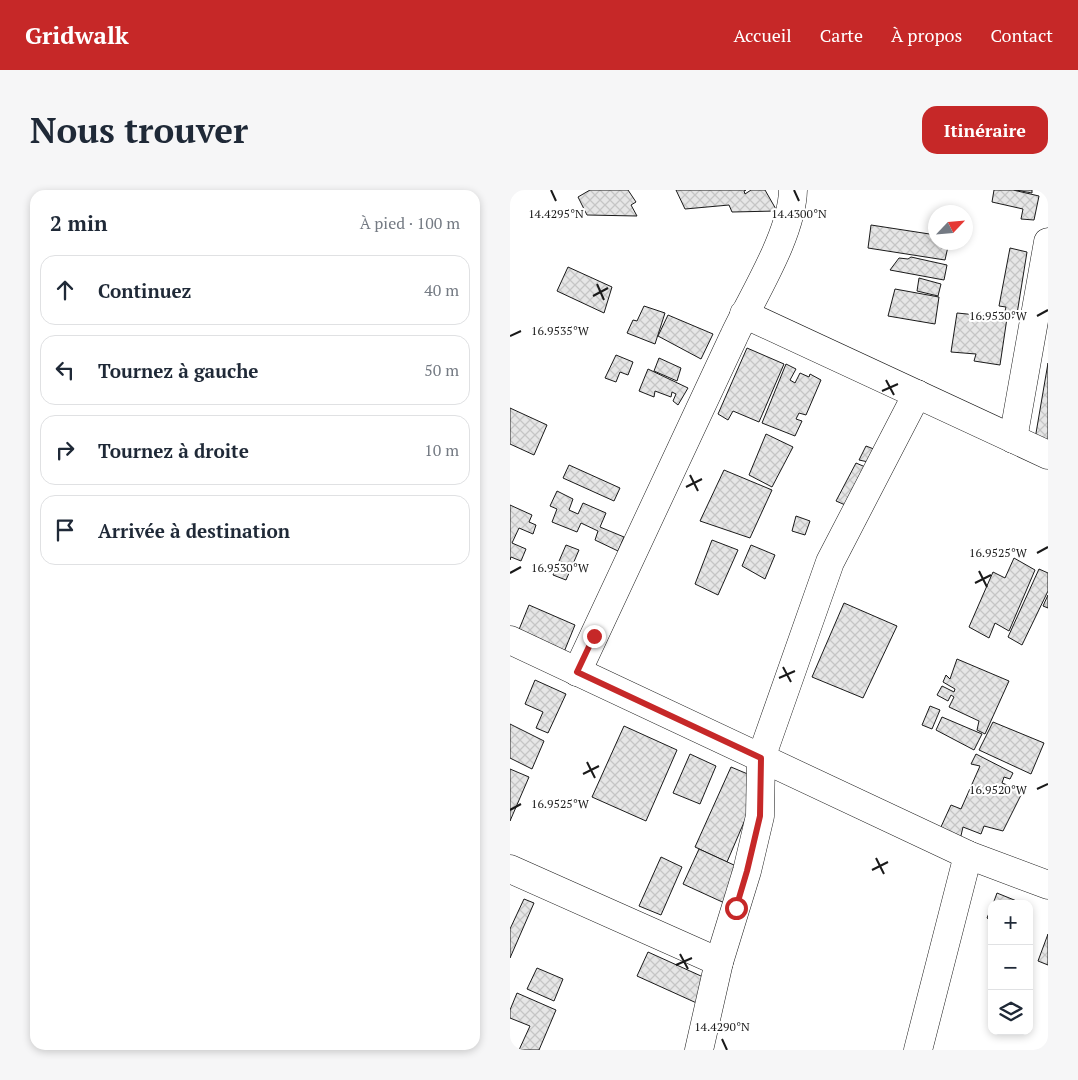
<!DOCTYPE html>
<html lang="fr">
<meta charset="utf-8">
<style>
body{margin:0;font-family:"PT Serif",serif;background:#f6f6f7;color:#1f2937}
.controls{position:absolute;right:15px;bottom:15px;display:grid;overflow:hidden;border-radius:10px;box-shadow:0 2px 8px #0003}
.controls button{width:45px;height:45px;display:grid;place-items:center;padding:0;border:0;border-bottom:1px solid #e0e1e3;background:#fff;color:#1f2937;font:25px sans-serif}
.compass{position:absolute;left:418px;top:15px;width:45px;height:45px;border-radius:50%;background:#fff;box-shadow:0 2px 8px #0003;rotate:64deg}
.stop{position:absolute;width:15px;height:15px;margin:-11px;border:4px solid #c62828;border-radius:50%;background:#fff}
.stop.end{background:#c62828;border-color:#fff;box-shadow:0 1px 5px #0008}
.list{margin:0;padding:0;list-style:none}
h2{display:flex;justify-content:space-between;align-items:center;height:65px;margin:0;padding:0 20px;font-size:21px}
h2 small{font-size:16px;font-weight:400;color:#747a83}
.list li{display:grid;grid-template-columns:32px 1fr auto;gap:15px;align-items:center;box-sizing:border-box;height:70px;margin:0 10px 10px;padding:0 10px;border:1px solid #e0e1e3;border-radius:15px}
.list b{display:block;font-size:19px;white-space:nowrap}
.list em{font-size:16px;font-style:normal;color:#747a83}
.icon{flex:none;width:28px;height:28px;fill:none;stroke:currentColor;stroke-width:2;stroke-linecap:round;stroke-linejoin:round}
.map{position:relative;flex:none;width:538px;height:860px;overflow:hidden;border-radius:15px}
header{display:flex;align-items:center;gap:30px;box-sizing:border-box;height:70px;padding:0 25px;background:#c62828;color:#fff}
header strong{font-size:24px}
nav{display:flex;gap:28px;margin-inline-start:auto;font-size:18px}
.intro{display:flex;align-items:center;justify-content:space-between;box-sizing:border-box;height:120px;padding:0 30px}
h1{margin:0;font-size:35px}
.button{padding:12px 22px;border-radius:15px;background:#c62828;color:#fff;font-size:18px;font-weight:700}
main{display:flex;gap:30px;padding:0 30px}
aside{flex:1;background:#fff;border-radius:15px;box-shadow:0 2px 8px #0003}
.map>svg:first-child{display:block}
.building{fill:url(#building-cross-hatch);stroke:#1a1a1a}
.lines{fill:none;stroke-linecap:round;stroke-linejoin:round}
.minor-casing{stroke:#1a1a1a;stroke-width:29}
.minor{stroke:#fff;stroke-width:28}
.route{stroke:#c62828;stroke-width:6}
.ticks{fill:none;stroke:#1a1a1a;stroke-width:2}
.ticks-label{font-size:12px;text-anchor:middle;fill:#1a1a1a;stroke:#fff;stroke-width:4;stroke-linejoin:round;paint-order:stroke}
</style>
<header>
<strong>Gridwalk</strong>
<nav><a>Accueil</a><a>Carte</a><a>À propos</a><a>Contact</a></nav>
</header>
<div class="intro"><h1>Nous trouver</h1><a class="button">Itinéraire</a></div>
<main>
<aside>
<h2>2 min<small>À pied · 100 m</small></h2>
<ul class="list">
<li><svg class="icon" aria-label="ahead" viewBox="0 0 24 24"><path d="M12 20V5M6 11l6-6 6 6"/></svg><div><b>Continuez</b></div><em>40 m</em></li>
<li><svg class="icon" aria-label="left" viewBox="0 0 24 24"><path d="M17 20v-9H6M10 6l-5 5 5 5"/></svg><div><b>Tournez à gauche</b></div><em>50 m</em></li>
<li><svg class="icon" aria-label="right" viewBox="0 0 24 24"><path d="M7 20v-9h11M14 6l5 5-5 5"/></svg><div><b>Tournez à droite</b></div><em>10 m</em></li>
<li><svg class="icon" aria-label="arrive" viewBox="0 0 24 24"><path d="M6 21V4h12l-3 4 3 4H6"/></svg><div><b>Arrivée à destination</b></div></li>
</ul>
</aside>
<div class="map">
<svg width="538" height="860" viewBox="0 0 538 860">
<defs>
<pattern id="building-cross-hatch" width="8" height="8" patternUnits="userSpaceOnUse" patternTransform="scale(1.25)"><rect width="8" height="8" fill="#e6e6e6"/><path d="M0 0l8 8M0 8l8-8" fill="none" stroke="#c5c5c5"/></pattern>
</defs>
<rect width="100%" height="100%" fill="#fff"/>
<g class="building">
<polygon points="80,0 118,0 126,12 121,15 127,26 77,25 68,7"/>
<polygon points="166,0 236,0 234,1 235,4 241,0 255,0 267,21 222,22 219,15 175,19"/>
<polygon points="484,0 503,0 529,6 524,30 511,29 513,19 482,12"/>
<polygon points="506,0 522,0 522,3"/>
<polygon points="361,35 426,45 426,52 439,52 435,70 358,58"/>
<polygon points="500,58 517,62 507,124 504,123 503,128 494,125 496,117 489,116"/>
<polygon points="401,67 437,75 434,90 380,80 389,68 398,69"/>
<polygon points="58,77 102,97 94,123 47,101"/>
<polygon points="409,88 431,94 428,106 407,101"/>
<polygon points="385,99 429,107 425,134 378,126"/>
<polygon points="134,116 155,123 145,154 117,143 123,130 127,131"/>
<polygon points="447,123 497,128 490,175 464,171 466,164 441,162"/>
<polygon points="158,125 203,144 191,169 148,146"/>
<polygon points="237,158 274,174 249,232 223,221 218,230 208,224"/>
<polygon points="106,165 123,172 118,185 110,182 106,192 95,188"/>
<polygon points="149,168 171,178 167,191 144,181"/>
<polygon points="538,173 538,252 525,249"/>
<polygon points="276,174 286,179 280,190 285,193 290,183 299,187 300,184 311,190 296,225 289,223 286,229 292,231 285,246 252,233"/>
<polygon points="138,179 178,198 168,215 163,211 166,204 162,202 161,207 145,201 144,207 129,201"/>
<polygon points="0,218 37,235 24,265 0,254"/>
<polygon points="256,244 283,257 262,297 239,285"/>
<polygon points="356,256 369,261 363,273 349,270"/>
<polygon points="346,273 360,279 340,317 326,311"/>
<polygon points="59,275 110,298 104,311 53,288"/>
<polygon points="214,280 262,300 240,348 190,331"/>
<polygon points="47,301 63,309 59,320 68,324 73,313 96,323 90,337 114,347 108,361 85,350 88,341 71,333 67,342 42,332 47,319 40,316"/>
<polygon points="0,315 22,325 19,332 26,335 23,344 9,338 2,353 16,359 11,371 1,367 0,370"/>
<polygon points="286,326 300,331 295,345 282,341"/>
<polygon points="202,350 228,360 208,405 185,394"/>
<polygon points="56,355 69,360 56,390 43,385"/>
<polygon points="241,355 265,365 255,389 232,376"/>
<polygon points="504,368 525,380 499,441 485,433 479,448 459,437 483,382 495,388"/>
<polygon points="529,379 538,383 538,401 512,455 498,447"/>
<polygon points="538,405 538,418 533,416"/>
<polygon points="334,413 387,436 353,508 302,487"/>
<polygon points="19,415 65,435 54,462 8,442"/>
<polygon points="447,469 499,491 475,544 467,540 469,531 439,517 444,507 441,505 438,511 427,505 432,496 444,502 445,499 433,492 436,485 440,489"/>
<polygon points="25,490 56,504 38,543 26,538 33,522 15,514"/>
<polygon points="420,516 430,520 422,539 412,535"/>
<polygon points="432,527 472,544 464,560 426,540"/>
<polygon points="483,532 534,553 521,584 469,560"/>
<polygon points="0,534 34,551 22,579 0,568"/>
<polygon points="114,536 167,560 136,631 82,607"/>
<polygon points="180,564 206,576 190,614 163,603"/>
<polygon points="466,564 503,583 500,589 494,587 492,593 513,601 493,641 474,636 471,644 453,637 450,650 430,639 441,615 451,619 470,576 461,574"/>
<polygon points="221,577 252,590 217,672 185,657"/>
<polygon points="0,579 19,587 0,631"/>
<polygon points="189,659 237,681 221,716 173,694"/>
<polygon points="151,667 172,677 151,725 129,716"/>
<polygon points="487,703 514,714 483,714"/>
<polygon points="14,709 24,713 0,768 0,739"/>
<polygon points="482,716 482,731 477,728"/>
<polygon points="538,744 538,775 528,771"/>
<polygon points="138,762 202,791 191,815 127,786"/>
<polygon points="27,778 53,789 44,811 17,799"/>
<polygon points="7,803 46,820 29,860 9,860 20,836 0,828 0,820"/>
</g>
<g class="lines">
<g class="minor-casing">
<g id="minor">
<polyline points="234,124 538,265"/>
<polyline points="503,249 538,52"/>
<polyline points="0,450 458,665 538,695"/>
<path d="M 67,482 C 120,370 172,258 224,146 C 243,105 282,45 283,0"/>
<polyline points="0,679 209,772"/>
<polyline points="189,860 209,772 237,681 250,626 251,568 320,372 407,204"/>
<polyline points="408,860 458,665"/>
</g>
</g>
<use href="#minor" class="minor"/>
</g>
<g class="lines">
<polyline class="route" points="84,446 67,482 251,568 250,626 237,681 226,718"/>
</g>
<path class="ticks" d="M 41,0 L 46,11M 284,0 L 289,11M 87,94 L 94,110M 83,106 L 98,98M 527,126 L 538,120M 0,146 L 11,141M 376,190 L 384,205M 372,201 L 388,194M 180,285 L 188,301M 176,297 L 192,289M 527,363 L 538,357M 469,381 L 477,397M 0,383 L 11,377M 465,393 L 481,385M 273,477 L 281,492M 269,488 L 285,481M 77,572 L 85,588M 73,584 L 89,576M 527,599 L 538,594M 0,620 L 11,614M 366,668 L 374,684M 362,680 L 378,672M 170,764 L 178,779M 166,775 L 182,768M 212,849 L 217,860"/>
<g class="ticks-label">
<text x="46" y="28">14.4295°N</text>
<text x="289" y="28">14.4300°N</text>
<text x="488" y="130">16.9530°W</text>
<text x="50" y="145">16.9535°W</text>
<text x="488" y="367">16.9525°W</text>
<text x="50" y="382">16.9530°W</text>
<text x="488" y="604">16.9520°W</text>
<text x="50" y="618">16.9525°W</text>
<text x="212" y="841">14.4290°N</text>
</g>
</svg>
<div class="controls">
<button>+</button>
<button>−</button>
<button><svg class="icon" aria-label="layers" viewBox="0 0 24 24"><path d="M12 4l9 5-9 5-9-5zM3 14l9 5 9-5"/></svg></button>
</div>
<svg class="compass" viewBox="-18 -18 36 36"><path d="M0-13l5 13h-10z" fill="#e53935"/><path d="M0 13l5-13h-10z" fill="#747a83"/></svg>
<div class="stop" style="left:226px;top:718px"></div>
<div class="stop end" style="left:84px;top:446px"></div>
</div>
</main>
